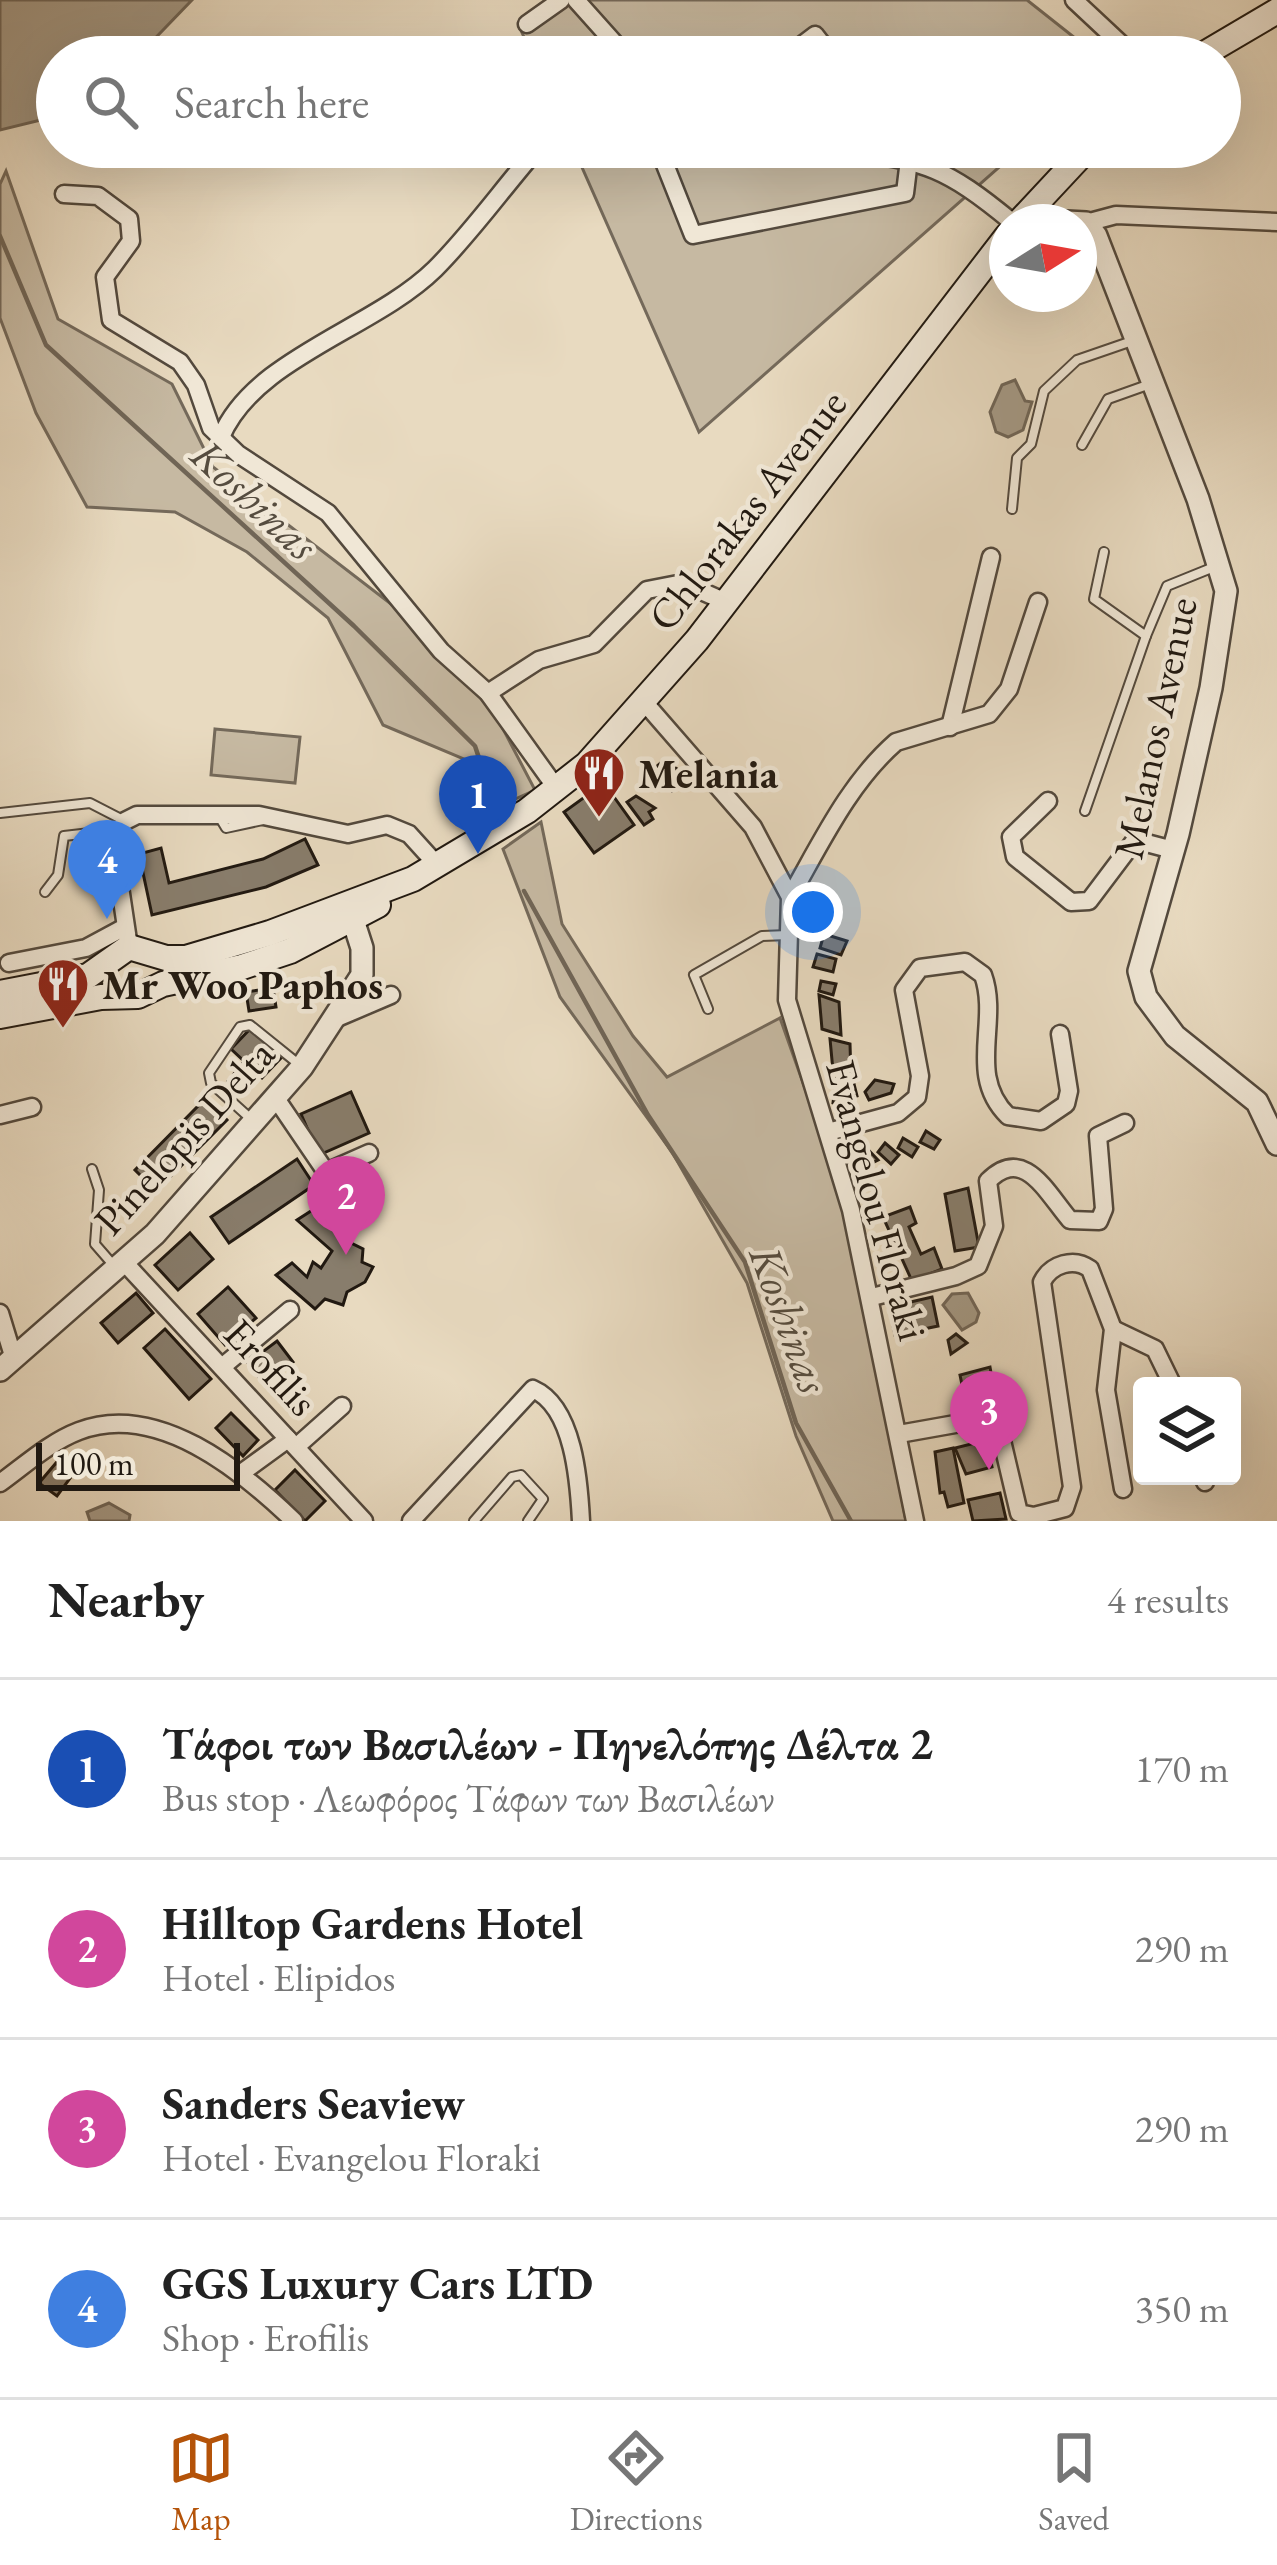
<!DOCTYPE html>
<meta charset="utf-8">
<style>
body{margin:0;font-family:"EB Garamond",serif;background:#f2f2f2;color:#222}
.controls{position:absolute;right:36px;bottom:36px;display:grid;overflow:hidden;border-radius:12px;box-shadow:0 12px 48px #0002}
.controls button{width:108px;height:108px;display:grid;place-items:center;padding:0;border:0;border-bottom:3px solid #e0e0e0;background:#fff;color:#222;font:60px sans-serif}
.compass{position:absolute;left:989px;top:204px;width:108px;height:108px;border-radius:50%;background:#fff;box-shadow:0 12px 48px #0002;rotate:79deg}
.scale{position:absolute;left:36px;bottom:30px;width:204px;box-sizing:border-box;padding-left:12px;border:6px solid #211911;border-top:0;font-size:33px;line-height:42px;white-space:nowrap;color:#211911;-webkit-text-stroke:9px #f0e7d6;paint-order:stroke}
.you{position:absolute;left:813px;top:912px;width:42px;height:42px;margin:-30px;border:9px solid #fff;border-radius:50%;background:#1a73e8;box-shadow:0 0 0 18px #1a73e833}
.badge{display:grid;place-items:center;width:78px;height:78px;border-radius:50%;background:#b45309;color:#fff;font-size:39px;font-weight:700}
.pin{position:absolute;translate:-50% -99px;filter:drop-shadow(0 3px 6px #0008)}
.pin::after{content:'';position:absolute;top:63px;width:42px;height:36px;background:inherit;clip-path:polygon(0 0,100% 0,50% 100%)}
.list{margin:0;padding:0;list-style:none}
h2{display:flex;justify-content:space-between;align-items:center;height:156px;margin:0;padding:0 48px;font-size:51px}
h2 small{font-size:39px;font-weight:400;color:#767676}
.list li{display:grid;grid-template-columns:78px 1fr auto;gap:36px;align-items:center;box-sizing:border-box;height:180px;padding:0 48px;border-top:3px solid #e0e0e0}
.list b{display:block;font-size:45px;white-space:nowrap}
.list p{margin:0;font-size:39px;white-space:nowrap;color:#767676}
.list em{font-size:39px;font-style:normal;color:#767676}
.icon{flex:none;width:66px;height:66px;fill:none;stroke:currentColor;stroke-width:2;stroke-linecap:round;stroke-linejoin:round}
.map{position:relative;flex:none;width:1277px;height:1521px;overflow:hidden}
.search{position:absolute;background:#fff;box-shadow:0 12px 48px #0002;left:36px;right:36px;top:36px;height:132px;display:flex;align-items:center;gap:30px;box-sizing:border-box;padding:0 42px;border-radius:66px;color:#767676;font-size:45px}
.sheet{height:876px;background:#fff}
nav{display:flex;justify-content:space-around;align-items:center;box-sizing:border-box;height:168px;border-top:3px solid #e0e0e0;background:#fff;font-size:33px;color:#767676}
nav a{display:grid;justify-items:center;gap:6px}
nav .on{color:#b45309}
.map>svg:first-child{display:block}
.green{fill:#c6b9a2;stroke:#74695a;stroke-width:3}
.water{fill:#a49884;stroke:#706556;stroke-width:3}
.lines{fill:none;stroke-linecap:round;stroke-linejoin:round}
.stream{stroke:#706556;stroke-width:4.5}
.building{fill:#887d6c;stroke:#211911;stroke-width:3}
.service-casing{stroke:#53493d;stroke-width:12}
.minor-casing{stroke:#53493d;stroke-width:21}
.tertiary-casing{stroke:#53493d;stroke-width:26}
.secondary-casing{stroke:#211911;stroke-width:28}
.service{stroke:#f0e7d6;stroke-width:8}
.minor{stroke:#f0e7d6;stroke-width:16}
.tertiary{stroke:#f0e7d6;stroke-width:21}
.secondary{stroke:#f0e7d6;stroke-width:24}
.labels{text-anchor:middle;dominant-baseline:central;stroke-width:9;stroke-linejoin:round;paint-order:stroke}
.street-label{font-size:42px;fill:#211911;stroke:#f0e7d6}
.poi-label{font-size:42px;font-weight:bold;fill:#211911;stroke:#f0e7d6;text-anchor:start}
.water-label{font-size:45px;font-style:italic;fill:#554c3f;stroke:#f0e7d6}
</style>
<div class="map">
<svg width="1277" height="1521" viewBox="0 0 1277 1521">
<rect width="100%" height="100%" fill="#e8dac0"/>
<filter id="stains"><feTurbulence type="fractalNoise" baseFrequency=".00167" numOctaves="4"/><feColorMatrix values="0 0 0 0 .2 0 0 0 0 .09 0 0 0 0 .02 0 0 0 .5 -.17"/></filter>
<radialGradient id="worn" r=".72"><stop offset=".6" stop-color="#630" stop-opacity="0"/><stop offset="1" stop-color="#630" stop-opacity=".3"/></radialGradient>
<g class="green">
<polygon points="550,0 1027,0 1099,57 533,57 519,26"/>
<polygon points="573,147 1022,147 699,432"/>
<polygon points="6,171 58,319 172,384 213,467 469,664 535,790 498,807 490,770 383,725 328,618 247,552 175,512 87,507 36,413 0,318 0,184"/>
<polygon points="215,729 300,737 295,783 211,775"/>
<polygon points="541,822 562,924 633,1036 667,1077 780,1018 848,1210 906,1521 833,1521 796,1436 747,1283 672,1152 560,997 503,849"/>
</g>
<g class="water">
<polygon points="0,0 192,0 137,57 57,57 57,116 0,130"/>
<polygon points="1015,380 1025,401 1032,402 1023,430 1008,437 996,432 990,412 1002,385"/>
<polygon points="968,1293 979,1313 976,1322 962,1330 943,1305 952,1294"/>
<polygon points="109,1503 130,1515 129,1521 90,1521 87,1512"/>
</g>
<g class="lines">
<g class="stream">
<polyline points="0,236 46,345 354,626 475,746 490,791"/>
<polyline points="524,891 648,1115 745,1262 796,1423 851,1521"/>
</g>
</g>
<g class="building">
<polygon points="664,760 683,773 677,777 682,784 672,791 656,767"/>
<polygon points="604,783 634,825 594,853 564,812"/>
<polygon points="636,796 655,808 649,812 653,819 644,825 627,802"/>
<polygon points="305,839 318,865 266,887 152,915 139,854 161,848 169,883 263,859"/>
<polygon points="824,934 847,941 841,955 820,948"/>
<polygon points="817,954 836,959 833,972 813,967"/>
<polygon points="821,981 836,984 833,995 819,991"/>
<polygon points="273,988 276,1007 249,1011 246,992"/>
<polygon points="819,995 839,1002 841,1035 822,1029"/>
<polygon points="251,1028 281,1058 262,1078 231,1049"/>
<polygon points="830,1039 850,1044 851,1076 833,1071"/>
<polygon points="242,1064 255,1075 241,1092 228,1081"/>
<polygon points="836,1079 854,1084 857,1096 845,1099 842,1106 833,1103"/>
<polygon points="875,1080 894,1084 891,1093 869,1100 865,1092"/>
<polygon points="351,1092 369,1133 319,1155 301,1114"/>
<polygon points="206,1098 227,1120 156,1191 135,1170"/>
<polygon points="926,1131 940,1140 934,1149 920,1142"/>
<polygon points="903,1138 918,1147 912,1157 898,1148"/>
<polygon points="859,1140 878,1160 856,1171 844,1157"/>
<polygon points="885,1143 899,1155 891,1164 878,1152"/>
<polygon points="297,1159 314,1185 229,1243 211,1217"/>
<polygon points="968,1188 979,1247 955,1251 945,1194"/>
<polygon points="325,1202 338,1210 335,1218 346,1223 339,1237 363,1249 362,1262 373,1267 365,1282 347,1292 343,1305 325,1299 315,1309 276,1275 292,1263 307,1277 313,1262 321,1268 332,1251 297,1220"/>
<polygon points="910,1207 916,1223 909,1227 921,1254 934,1248 942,1269 912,1281 883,1217"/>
<polygon points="190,1233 213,1259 178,1290 155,1265"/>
<polygon points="228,1287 256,1318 225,1345 198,1314"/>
<polygon points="136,1293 153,1313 118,1343 101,1323"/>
<polygon points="932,1297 938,1326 895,1335 889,1307"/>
<polygon points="165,1329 211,1379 189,1399 144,1348"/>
<polygon points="956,1334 967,1343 951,1354 948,1340"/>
<polygon points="277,1341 293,1362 264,1384 248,1363"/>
<polygon points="990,1367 996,1402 967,1409 960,1375"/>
<polygon points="231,1413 258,1440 243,1456 216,1428"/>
<polygon points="987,1440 992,1467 966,1474 955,1448"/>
<polygon points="953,1448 964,1503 948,1507 944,1492 940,1493 935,1452"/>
<polygon points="56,1463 71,1477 57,1496 39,1483"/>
<polygon points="295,1470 325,1501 305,1521 275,1490"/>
<polygon points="1000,1493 1006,1519 973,1521 968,1500"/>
</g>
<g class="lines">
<g class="service-casing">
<g id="service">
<polyline points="1082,445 1108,399 1153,383"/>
<polyline points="1012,509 1017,458 1031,444 1044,391 1077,360 1135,340"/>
<polyline points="1104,552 1094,599 1146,636 1167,586 1214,567"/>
<polyline points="1085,811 1146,636"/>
<polyline points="0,813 90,803 123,820"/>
<polyline points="220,818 226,828 263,820"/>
<polyline points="45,892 58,875 64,836 116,830"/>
<polyline points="708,1009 694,975 762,936 788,935"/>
<polyline points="251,1119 211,1083 209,1073 240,1027 250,1025 301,1066"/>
<polyline points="92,1169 99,1190 95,1244 115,1267"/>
<polyline points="474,1521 512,1477 521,1475 543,1499 528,1521"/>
</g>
</g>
<g class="minor-casing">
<g id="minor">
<polyline points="576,0 627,57"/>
<polyline points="1074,0 1135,57"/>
<polyline points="527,24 561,0"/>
<polyline points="786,57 815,35 832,57"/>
<polyline points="658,147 693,235 905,193 909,160"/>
<path d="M 829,147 C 922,163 937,160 1012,222"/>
<polyline points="64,194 98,196 129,219 131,241 105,277 111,320 180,362 196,385 211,428 238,454 328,513 441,651 488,693 557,789"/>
<polyline points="1086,223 1116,215 1277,222"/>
<path d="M 221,437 C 254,358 374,329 435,269 C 472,232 503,188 537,149 L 545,147"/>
<polyline points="488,693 539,660 594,644 647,590 683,583 726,602"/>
<polyline points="645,703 753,827 790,897 787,1000 851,1210 915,1521"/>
<polyline points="950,727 991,557"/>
<polyline points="1048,801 1011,837 1015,857 1071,902 1089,901 1135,840 1173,850"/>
<path d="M 790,897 C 821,843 849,783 896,742 L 989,714 L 1009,689 L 1038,602"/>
<polyline points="129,947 113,840 125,821 137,815 259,815 348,834 387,825 409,834 438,866"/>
<polyline points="9,963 86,948 125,927"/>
<polyline points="337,1018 391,995"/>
<polyline points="275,1097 326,1172 369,1153"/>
<polyline points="0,1115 32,1107"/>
<path d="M 828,1132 L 898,1113 L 917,1097 L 920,1076 L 904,990 L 920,968 L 965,962 L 983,975 C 1000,1022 966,1075 1008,1116 L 1041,1121 L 1066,1104 L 1069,1091 L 1060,1034"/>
<polyline points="124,1262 364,1521"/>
<path d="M 872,1297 L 956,1276 L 978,1266 L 994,1226 L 988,1181 C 1024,1145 1046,1192 1070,1220 L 1099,1221 L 1104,1209 L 1098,1136 L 1125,1123"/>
<polyline points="0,1313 14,1359"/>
<polyline points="1113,1329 1155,1349 1173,1386"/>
<polyline points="222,1367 290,1310"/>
<path d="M 899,1434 L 989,1418 L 999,1428 L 1019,1513 L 1034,1516 L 1065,1508 L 1072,1487 L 1042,1282 C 1051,1264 1074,1257 1090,1269 L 1113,1329 L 1106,1390 L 1123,1489"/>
<polyline points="296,1447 342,1406"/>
<polyline points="240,1474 288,1439"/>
<polyline points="1203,1476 1205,1482"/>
<path d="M 0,1483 C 25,1465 50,1442 79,1431 C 157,1401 241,1470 294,1521"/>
<path d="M 411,1521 L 533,1389 C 574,1407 579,1482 581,1521"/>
</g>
</g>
<g class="tertiary-casing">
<g id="tertiary">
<polyline points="1067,222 1086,223 1096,236 1198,499 1226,591 1211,688 1178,834 1139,971 1146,997 1175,1036 1257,1102 1277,1144"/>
<polyline points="0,1370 155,1234 302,1067 362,975 362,948 353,920"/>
</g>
</g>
<g class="secondary-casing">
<g id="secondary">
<polyline points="1199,57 1277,11"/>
<polyline points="1019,222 1089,147"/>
<polyline points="0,993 88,976 129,947 166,958 186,958 270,933 413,879 527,811 587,764 697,640 1007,236"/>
<polyline points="0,1016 101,997 138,996 163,984 242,967 290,951 378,905"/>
</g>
</g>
<use href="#service" class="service"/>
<use href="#minor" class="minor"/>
<use href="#tertiary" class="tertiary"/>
<use href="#secondary" class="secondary"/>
</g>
<defs>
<g id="restaurant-pin" transform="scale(2.7)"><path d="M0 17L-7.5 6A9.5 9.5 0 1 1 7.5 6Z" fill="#8f2418" stroke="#f0e7d6"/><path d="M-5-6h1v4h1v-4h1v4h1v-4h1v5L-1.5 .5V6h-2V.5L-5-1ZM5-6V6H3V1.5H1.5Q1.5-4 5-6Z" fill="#fff"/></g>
</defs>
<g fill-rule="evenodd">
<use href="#restaurant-pin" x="599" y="773"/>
<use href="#restaurant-pin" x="63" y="984"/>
</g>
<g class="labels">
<g class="street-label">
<text transform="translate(747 510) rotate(-52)">Chlorakas Avenue</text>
<text transform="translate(1155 728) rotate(-78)">Melanos Avenue</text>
<text transform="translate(184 1137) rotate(-48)">Pinelopis Delta</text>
<text transform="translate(877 1200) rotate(75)">Evangelou Floraki</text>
<text transform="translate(271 1367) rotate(47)">Erofilis</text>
</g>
<g class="poi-label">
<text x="638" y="773">Melania</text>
<text x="102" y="984">Mr Woo Paphos</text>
</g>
<g class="water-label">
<text transform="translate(255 499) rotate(43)">Koshinas</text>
<text transform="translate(790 1319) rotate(70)">Koshinas</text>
</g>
</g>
<rect width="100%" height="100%" filter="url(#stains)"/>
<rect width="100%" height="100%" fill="url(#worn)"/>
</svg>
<div class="controls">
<button><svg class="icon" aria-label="layers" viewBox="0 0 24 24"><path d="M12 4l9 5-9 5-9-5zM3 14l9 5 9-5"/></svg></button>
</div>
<svg class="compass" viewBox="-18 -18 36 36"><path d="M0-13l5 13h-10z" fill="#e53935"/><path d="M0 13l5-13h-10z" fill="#767676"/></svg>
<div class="scale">100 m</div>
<div class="you"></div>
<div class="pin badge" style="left:478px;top:854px;background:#1a4fb4">1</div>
<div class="pin badge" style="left:346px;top:1255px;background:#d1479c">2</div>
<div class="pin badge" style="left:989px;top:1470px;background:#d1479c">3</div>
<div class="pin badge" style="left:107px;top:919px;background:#3f7fe0">4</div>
<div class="search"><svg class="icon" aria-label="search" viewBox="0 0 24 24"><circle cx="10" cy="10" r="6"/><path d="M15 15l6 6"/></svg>Search here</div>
</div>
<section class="sheet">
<h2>Nearby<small>4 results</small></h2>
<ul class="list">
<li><span class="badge" style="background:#1a4fb4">1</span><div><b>Τάφοι των Βασιλέων - Πηνελόπης Δέλτα 2</b><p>Bus stop · Λεωφόρος Τάφων των Βασιλέων</p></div><em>170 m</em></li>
<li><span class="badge" style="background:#d1479c">2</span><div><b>Hilltop Gardens Hotel</b><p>Hotel · Elipidos</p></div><em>290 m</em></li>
<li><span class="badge" style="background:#d1479c">3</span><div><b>Sanders Seaview</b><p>Hotel · Evangelou Floraki</p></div><em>290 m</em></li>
<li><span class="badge" style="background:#3f7fe0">4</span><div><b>GGS Luxury Cars LTD</b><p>Shop · Erofilis</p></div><em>350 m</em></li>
</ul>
</section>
<nav>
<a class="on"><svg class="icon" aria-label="map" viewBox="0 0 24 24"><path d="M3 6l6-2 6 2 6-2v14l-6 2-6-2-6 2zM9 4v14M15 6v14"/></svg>Map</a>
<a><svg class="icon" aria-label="directions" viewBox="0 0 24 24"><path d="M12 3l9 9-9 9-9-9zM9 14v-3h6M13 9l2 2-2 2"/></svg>Directions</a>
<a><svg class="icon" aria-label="saved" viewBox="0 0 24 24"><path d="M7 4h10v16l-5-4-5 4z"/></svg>Saved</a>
</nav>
